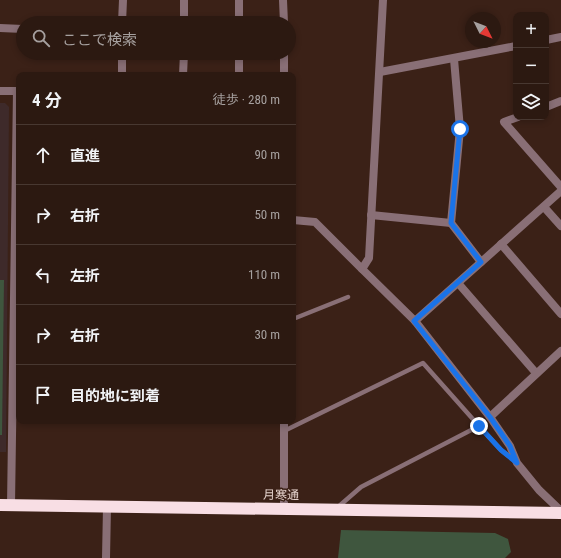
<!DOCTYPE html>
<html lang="ja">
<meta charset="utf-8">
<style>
body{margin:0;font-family:"Roboto Condensed","Noto Sans JP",sans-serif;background:#38261f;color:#f1f3f6}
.controls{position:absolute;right:12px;top:12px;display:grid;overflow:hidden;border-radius:8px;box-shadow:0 2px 6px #0003}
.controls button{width:36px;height:36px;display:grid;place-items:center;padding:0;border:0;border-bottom:1px solid #483831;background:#2c1911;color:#f1f3f6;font:20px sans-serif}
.compass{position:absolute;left:465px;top:12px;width:36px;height:36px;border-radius:50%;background:#2c1911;box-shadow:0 2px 6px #0003;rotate:132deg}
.stop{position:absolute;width:12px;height:12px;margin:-9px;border:3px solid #1a73e8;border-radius:50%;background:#fff}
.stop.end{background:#1a73e8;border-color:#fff;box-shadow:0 1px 4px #0008}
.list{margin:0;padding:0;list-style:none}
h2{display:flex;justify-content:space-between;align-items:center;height:52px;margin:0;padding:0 16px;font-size:17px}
h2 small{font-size:13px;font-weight:400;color:#a6a09f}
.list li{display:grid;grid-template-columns:26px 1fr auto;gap:12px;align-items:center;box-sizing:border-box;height:60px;padding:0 16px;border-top:1px solid #483831}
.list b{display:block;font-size:15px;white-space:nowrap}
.list em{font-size:13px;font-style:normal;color:#a6a09f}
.icon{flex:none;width:22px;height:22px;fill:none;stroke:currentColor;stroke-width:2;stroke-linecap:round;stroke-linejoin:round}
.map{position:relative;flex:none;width:561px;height:558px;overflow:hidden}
.search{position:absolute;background:#2c1911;box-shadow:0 2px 6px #0003;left:16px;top:16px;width:280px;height:44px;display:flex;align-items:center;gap:10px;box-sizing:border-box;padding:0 14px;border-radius:22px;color:#a6a09f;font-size:15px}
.panel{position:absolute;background:#2c1911;box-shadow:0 2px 6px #0003;left:16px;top:72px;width:280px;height:352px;border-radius:8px}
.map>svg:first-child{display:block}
.education{fill:#3e2a2a}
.green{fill:#3f563e}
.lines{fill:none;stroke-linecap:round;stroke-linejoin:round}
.lane{stroke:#896f76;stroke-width:4.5}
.street{stroke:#896f76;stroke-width:8}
.highway{stroke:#f8dee4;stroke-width:12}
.route{stroke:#1a73e8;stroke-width:5}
.labels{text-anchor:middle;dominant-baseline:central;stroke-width:3;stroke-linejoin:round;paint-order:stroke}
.street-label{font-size:12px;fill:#e4d2cc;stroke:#3b2117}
</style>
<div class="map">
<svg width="561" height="558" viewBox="0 0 561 558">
<rect width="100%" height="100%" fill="#3b2117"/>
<polygon class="education" points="0,103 5,103 9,107 6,452 0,452"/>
<g class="green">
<polygon points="0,280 4,280 2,435 0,435"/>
<polygon points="341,530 495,533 508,539 511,552 505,558 338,558"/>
</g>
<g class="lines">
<g class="lane">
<polyline points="293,319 348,297"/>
<polyline points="284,431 423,363 479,426"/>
<polyline points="338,507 361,487 479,426 501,450 514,460"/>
</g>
<g class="street">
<polyline points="283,0 284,23"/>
<polyline points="122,23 123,0"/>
<polyline points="184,23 184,0"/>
<polyline points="239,23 239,0"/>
<polyline points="0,28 23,29"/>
<polyline points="546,40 561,37"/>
<polyline points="122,53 122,75"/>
<polyline points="284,53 284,75"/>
<polyline points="454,59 460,129 451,223 481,262"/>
<polyline points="380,72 516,46"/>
<polyline points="183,75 184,53"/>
<polyline points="239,75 239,53"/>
<polyline points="0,91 19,91"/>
<polyline points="546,107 561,101"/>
<polyline points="518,117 504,122 561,187"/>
<polyline points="544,207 561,226"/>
<polyline points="371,215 451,223"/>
<polyline points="293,220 315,222 362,269 369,258 383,0"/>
<polyline points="501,244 561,314"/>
<polyline points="362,269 415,321 490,417 510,446 517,463 539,490 561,511"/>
<polyline points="458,283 536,373"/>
<polyline points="415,321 561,191"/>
<polyline points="490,417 561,351"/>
<polyline points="11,505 17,91"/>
<polyline points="284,509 284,421"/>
<polyline points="106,558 107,507"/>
</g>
<polyline class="highway" points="0,505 561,513"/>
</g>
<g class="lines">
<polyline class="route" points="460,129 451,223 481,262 414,321 490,417 510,446 517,463 501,450 479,426"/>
</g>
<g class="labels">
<g class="street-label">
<text transform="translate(281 495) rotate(1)">月寒通</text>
</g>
</g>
</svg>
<div class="controls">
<button>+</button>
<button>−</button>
<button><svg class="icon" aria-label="layers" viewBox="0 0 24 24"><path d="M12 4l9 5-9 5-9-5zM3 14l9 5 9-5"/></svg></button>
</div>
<svg class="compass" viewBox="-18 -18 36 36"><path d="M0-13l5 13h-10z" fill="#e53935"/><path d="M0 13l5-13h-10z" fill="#a6a09f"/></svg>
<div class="stop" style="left:460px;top:129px"></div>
<div class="stop end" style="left:479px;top:426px"></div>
<div class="search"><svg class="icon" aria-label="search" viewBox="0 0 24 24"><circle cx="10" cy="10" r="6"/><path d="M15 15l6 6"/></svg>ここで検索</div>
<section class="panel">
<h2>4 分<small>徒歩 · 280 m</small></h2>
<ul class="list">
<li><svg class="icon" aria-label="ahead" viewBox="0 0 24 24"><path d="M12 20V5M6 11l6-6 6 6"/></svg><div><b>直進</b></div><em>90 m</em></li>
<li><svg class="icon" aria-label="right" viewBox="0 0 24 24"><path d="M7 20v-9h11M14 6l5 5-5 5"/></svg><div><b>右折</b></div><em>50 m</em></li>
<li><svg class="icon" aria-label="left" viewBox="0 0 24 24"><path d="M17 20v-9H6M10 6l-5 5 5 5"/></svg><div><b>左折</b></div><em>110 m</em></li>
<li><svg class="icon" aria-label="right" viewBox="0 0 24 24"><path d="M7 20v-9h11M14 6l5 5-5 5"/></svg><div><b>右折</b></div><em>30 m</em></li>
<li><svg class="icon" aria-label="arrive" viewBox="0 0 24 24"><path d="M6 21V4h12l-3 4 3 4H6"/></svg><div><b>目的地に到着</b></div></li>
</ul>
</section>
</div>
